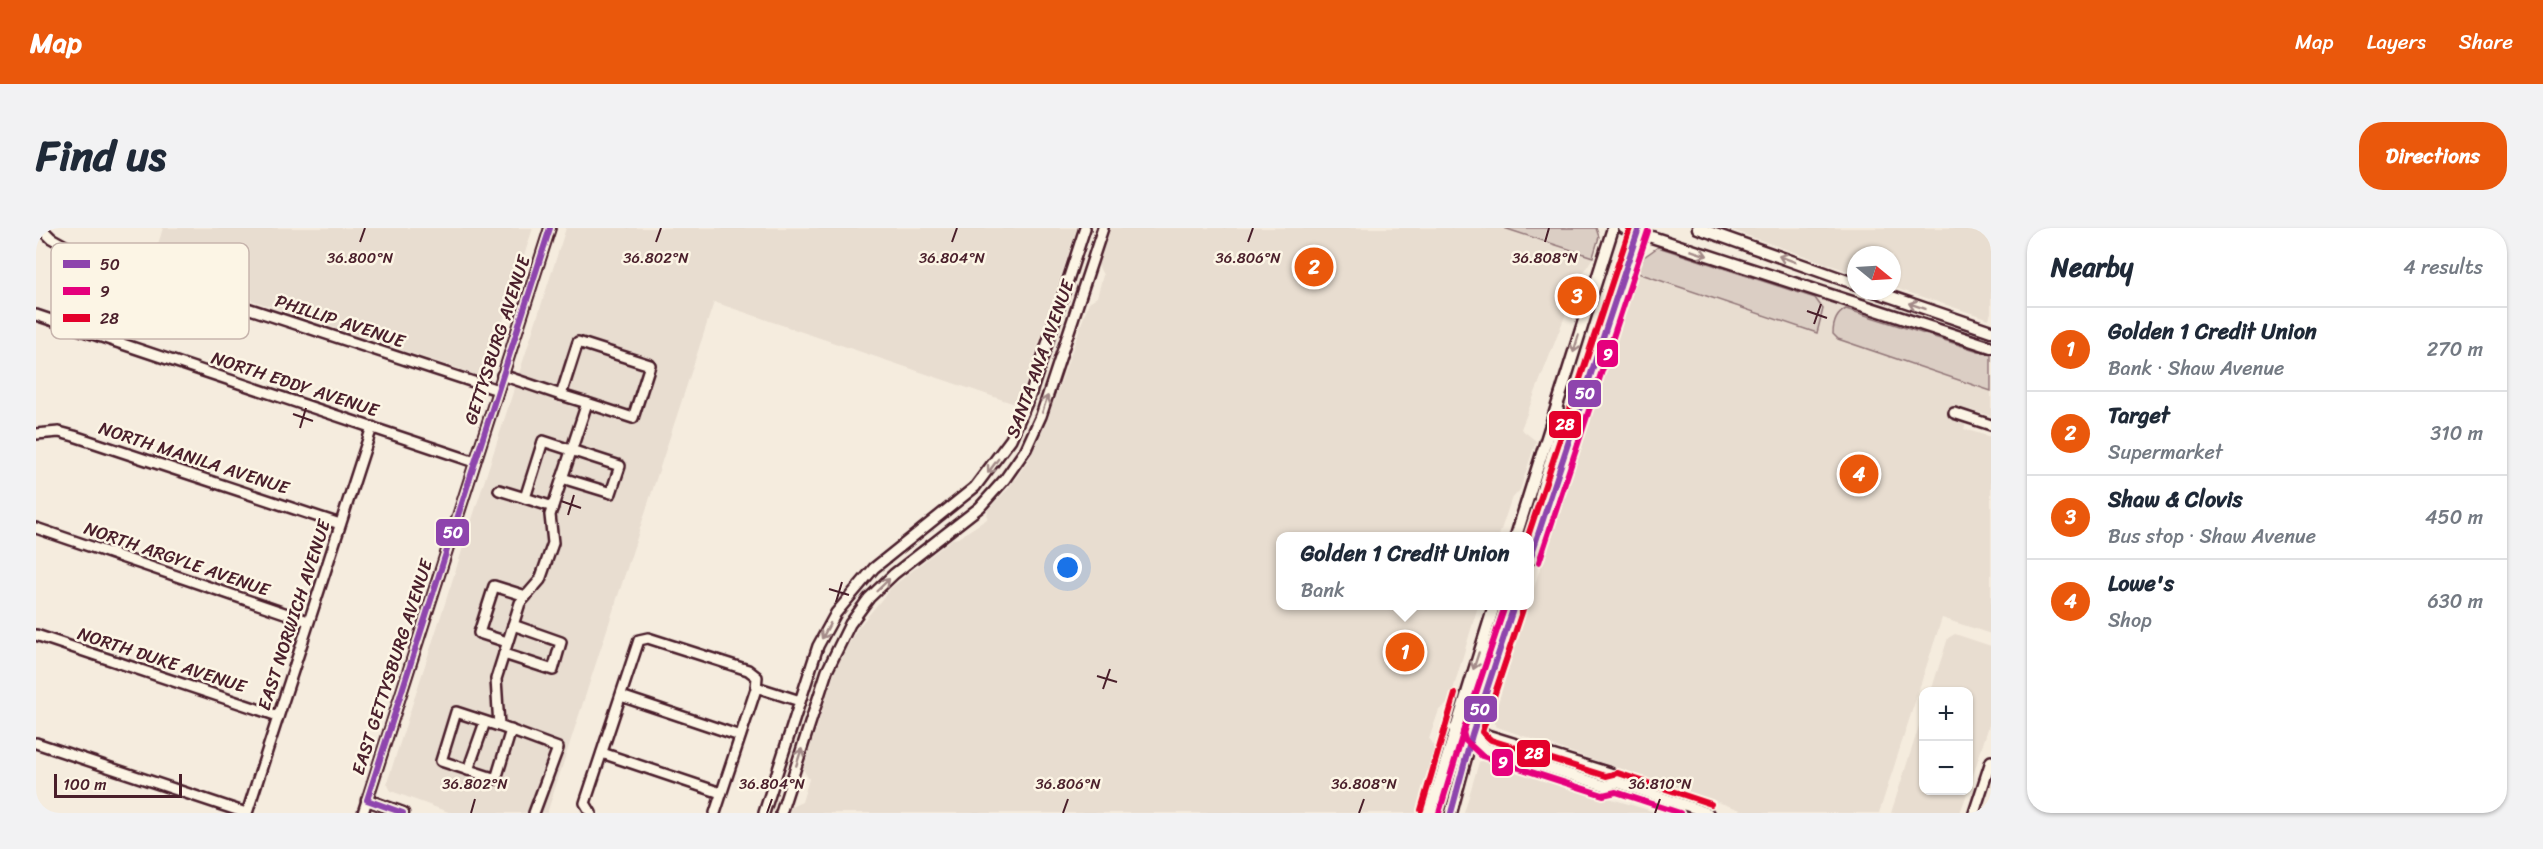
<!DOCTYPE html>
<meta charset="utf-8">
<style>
body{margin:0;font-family:Sriracha,sans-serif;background:#f2f2f3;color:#1f2937}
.controls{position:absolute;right:18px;bottom:18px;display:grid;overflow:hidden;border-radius:12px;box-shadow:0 2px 4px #0004}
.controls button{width:54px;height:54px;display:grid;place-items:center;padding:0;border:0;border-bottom:2px solid #e0e1e3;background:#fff;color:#1f2937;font:30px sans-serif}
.compass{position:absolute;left:1811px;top:18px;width:54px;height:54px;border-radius:50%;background:#fff;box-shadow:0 2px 4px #0004;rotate:108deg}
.scale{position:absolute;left:18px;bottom:15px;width:128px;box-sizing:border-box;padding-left:6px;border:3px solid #4a1f2b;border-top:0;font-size:16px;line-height:21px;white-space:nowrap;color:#4a1f2b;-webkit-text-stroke:4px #fcf5e5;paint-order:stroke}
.you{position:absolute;left:1032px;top:340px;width:21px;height:21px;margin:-15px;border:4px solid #fff;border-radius:50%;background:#1a73e8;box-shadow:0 0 0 9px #1a73e833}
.badge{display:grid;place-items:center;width:39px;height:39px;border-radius:50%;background:#ea580c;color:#fff;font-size:20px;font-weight:700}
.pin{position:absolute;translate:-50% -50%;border:3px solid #fff;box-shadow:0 2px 6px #0006}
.popup{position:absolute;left:1240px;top:304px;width:258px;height:78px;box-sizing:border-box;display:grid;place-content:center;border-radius:12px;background:#fff;filter:drop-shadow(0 2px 4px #0005);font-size:20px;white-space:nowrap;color:#747a83}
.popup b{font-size:22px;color:#1f2937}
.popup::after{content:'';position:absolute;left:50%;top:100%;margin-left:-12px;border:12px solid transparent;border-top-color:#fff}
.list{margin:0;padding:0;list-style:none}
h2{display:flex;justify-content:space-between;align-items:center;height:78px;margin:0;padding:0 24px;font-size:26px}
h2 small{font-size:20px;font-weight:400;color:#747a83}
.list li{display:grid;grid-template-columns:39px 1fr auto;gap:18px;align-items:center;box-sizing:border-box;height:84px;padding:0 24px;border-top:2px solid #e0e1e3}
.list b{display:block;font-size:22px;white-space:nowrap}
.list p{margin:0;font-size:20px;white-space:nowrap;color:#747a83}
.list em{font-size:20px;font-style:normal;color:#747a83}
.map{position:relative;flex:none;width:1955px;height:585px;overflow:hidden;border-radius:24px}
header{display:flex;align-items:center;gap:36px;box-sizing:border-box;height:84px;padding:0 30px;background:#ea580c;color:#fff}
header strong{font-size:28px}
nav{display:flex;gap:33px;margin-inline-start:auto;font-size:21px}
.intro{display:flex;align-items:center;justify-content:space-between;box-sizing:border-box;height:144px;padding:0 36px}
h1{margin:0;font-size:42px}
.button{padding:15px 27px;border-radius:24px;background:#ea580c;color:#fff;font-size:21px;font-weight:700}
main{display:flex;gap:36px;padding:0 36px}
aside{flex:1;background:#fff;border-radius:24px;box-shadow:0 2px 4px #0004}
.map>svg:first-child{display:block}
.built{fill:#e8ddd0}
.green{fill:#dbcec4;stroke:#927678;stroke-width:1.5}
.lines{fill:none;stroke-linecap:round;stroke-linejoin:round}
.minor-casing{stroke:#4a1f2b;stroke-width:14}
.major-casing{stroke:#4a1f2b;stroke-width:15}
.minor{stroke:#fcf5e5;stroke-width:9}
.major{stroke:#fcf5e5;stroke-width:10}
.bus-1-casing{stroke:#fcf5e5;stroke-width:10}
.bus-2-casing{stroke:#fcf5e5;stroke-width:10}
.bus-3-casing{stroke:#fcf5e5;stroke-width:10}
.bus-1{stroke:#8e44ad;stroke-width:6}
.bus-2{stroke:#e5007d;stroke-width:6}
.bus-3{stroke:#e4002b;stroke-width:6}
.oneway{stroke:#a38a88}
.ticks{fill:none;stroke:#4a1f2b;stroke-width:2}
.labels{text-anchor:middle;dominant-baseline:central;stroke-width:5;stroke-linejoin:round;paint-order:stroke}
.street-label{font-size:18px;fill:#4a1f2b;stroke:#fcf5e5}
.key{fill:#fcf5e5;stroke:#c7b5ad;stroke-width:1.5}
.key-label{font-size:16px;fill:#4a1f2b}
.ticks-label{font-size:15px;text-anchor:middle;fill:#4a1f2b;stroke:#fcf5e5;stroke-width:5;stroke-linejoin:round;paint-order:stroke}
.line-badge{stroke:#fcf5e5;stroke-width:2}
.badge-label{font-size:16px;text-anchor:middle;font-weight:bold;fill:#fff}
</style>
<header>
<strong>Map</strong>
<nav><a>Map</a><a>Layers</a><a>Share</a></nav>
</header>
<div class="intro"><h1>Find us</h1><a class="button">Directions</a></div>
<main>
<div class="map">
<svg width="1955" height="585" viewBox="0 0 1955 585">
<rect width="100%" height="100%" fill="#f5ecde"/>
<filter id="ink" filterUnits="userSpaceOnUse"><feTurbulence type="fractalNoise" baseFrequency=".0167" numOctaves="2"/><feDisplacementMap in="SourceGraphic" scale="12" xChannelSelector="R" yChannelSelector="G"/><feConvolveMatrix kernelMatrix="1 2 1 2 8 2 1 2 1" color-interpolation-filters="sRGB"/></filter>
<g filter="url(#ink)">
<g class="built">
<polygon points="127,0 497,0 451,142 446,147 441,147 115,39"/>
<polygon points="530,0 1041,0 982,177 678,74 511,585 415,585 355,563 351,555"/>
<polygon points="1075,0 1468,0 1557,29 1543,52 1485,201 1500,213 1484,262 1475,272 1463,308 1244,308 1244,378 1442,378 1413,475 1403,482 1393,511 1399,521 1380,585 753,585 755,579 766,574 773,551 767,541 800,440 821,401 856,359 916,311 922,310 951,291 952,281 971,262 992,233 1011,193 1053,74 1061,69 1067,47 1062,37"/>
<polygon points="1690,0 1955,0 1955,84 1953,91 1856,59 1856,27 1820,27 1820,46"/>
<polygon points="1602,45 1780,105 1787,81 1779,70 1816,81 1804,84 1927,153 1955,163 1955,188 1934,182 1928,201 1955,209 1955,406 1906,390 1843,585 1714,585 1461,499 1457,491 1526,270"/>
<polygon points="1919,406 1955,418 1955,491 1933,560 1932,464 1895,463 1912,410"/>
<polygon points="1887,486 1888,562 1932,563 1924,585 1855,585"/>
<polygon points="1450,531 1536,559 1622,585 1428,585 1443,534"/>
</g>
<g class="green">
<polygon points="1468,0 1560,0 1563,9 1557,29"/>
<polygon points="1622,19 1779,70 1787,81 1781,105 1602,45 1608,29"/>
<path d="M 1810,81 L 1955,127 L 1955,163 L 1802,111 L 1797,106 C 1797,95 1800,86 1810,81 Z"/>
</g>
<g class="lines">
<g class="minor-casing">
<g id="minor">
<polyline points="5,0 15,10 40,24 462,162"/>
<polyline points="0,87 439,234"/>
<polyline points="466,147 525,167 542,114 614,137 597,190 551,175 514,287 517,315 504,352 484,375 460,451 463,498 522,520 498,585"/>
<polyline points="525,167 551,175"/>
<polyline points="1918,185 1955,197"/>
<polyline points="0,206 23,204 38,208 304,296"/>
<polyline points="463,262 489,270"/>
<polyline points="517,279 489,270 507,213 584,238 575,265 526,250"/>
<polyline points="0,300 272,393"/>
<polyline points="0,407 242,488"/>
<polyline points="471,414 443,405 458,358 490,368"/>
<polyline points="468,426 517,442 525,414 477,397"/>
<polyline points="720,459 764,473"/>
<polyline points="585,468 704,508"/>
<polyline points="463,498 420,484 405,533 460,551 475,502"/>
<polyline points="1418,501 1436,507 1451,507 1574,545 1580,554 1672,585"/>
<polyline points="1436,507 1450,520 1570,558 1580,554"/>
<polyline points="0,515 210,585"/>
<polyline points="566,525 685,565"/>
<polyline points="432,542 449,494"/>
<polyline points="211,585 336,199"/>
<polyline points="327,585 514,0"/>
<polyline points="555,585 549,575 603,412 612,410 712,442 721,449 720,461 679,585"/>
<polyline points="728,585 782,418 800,385 838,340 939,259 975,211 994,168 1049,0"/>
<polyline points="745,585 791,443 814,396 833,370 858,346 944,279 969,251 990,221 1005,188 1067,0"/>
<polyline points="1938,585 1955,533"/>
</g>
</g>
<g class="major-casing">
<g id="major">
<polyline points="1588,0 1955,119"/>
<polyline points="1662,0 1820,56"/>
<polyline points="1838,63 1955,103"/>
<polyline points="1509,282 1504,269 1522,207 1523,184"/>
<polyline points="1480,308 1577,0"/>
<polyline points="1494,331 1603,0"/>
<polyline points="331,572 367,585"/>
<polyline points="1394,585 1458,378"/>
<polyline points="1415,585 1436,507 1478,378"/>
</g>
</g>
<use href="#minor" class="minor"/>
<use href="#major" class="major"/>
<g class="bus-1-casing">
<g id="bus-1">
<polyline points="1494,331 1603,0"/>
<polyline points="367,585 331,572 514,0"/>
<polyline points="1415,585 1436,507 1478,378"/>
</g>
</g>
<g class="bus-2-casing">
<g id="bus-2">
<polyline points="1503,334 1612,3"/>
<polyline points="1469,378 1427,504 1429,512 1446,528 1567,567 1580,564 1644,585"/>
<polyline points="1403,585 1437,472"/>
</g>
</g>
<g class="bus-3-casing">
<g id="bus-3">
<polyline points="1492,308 1594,0"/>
<polyline points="1487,381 1446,504 1455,512 1570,548 1582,545 1675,576"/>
<polyline points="1385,582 1419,466"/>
</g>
</g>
<use href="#bus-1" class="bus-1"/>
<use href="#bus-2" class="bus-2"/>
<use href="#bus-3" class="bus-3"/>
</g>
<defs><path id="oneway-shaft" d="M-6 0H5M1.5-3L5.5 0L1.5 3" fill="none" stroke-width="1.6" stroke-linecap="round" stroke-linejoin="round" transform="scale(1.5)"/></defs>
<g class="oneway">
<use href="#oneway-shaft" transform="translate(1663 25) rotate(18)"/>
<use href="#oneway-shaft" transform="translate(1751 31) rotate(-160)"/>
<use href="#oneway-shaft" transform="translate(1881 78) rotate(-161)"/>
<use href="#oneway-shaft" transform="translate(1540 116) rotate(107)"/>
<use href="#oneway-shaft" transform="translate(1009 176) rotate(-72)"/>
<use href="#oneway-shaft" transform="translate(957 238) rotate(126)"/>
<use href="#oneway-shaft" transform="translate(847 357) rotate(-44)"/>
<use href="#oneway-shaft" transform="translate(790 403) rotate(118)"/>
<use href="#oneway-shaft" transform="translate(1440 433) rotate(108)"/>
<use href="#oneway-shaft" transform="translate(763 529) rotate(-72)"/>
</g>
</g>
<path class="ticks" d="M 324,14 L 329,0M 620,14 L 625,0M 916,14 L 921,0M 1212,14 L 1217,0M 1509,14 L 1513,0M 1771,83 L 1791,90M 1778,96 L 1785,76M 257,186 L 277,193M 264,200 L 270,180M 525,273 L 545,280M 532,287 L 538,267M 793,361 L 813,367M 800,374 L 806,354M 1061,448 L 1081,454M 1067,461 L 1074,441M 435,585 L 439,571M 731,585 L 736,571M 1027,585 L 1032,571M 1323,585 L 1328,571M 1619,585 L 1624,571"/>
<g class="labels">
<g class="street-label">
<text transform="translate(304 93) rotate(18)">PHILLIP AVENUE</text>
<text transform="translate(461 112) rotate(-72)">GETTYSBURG AVENUE</text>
<text transform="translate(1004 131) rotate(-70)">SANTA ANA AVENUE</text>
<text transform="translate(259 156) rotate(18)">NORTH EDDY AVENUE</text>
<text transform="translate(158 230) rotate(18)">NORTH MANILA AVENUE</text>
<text transform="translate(141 331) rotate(19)">NORTH ARGYLE AVENUE</text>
<text transform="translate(258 387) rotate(-72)">EAST NORWICH AVENUE</text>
<text transform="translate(126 432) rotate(18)">NORTH DUKE AVENUE</text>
<text transform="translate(356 439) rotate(-72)">EAST GETTYSBURG AVENUE</text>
</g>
</g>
<rect x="15" y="15" width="198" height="96" rx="9" class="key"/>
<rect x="27" y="32" width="27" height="8" fill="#8e44ad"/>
<rect x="27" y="59" width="27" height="8" fill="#e5007d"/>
<rect x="27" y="86" width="27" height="8" fill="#e4002b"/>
<g class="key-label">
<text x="64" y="42">50</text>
<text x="64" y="69">9</text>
<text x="64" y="96">28</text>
</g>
<g class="ticks-label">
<text x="324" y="35">36.800°N</text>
<text x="620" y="35">36.802°N</text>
<text x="916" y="35">36.804°N</text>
<text x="1212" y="35">36.806°N</text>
<text x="1509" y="35">36.808°N</text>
<text x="439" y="561">36.802°N</text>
<text x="736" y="561">36.804°N</text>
<text x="1032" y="561">36.806°N</text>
<text x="1328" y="561">36.808°N</text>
<text x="1624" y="561">36.810°N</text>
</g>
<g class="line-badge">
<rect x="1560" y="111" width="23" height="29" rx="6" fill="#e5007d"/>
<rect x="1531" y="151" width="35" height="29" rx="6" fill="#8e44ad"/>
<rect x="1512" y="182" width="34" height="29" rx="6" fill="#e4002b"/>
<rect x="399" y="290" width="35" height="29" rx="6" fill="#8e44ad"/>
<rect x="1427" y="467" width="35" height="28" rx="6" fill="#8e44ad"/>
<rect x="1480" y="511" width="35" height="29" rx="6" fill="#e4002b"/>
<rect x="1455" y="520" width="23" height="29" rx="6" fill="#e5007d"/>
</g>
<g class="badge-label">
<text x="1572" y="132">9</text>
<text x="1549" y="171">50</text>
<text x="1529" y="202">28</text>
<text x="417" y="310">50</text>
<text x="1444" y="487">50</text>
<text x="1498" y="531">28</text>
<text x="1467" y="540">9</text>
</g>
</svg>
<div class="controls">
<button>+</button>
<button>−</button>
</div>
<svg class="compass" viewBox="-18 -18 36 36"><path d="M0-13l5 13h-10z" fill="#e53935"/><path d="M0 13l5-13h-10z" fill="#747a83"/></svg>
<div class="scale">100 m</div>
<div class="you"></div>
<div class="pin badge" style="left:1369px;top:424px">1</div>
<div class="popup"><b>Golden 1 Credit Union</b>Bank</div>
<div class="pin badge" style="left:1278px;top:39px">2</div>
<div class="pin badge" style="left:1541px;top:68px">3</div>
<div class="pin badge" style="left:1823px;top:246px">4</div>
</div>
<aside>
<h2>Nearby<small>4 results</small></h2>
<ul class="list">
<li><span class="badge">1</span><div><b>Golden 1 Credit Union</b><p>Bank · Shaw Avenue</p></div><em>270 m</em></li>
<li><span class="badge">2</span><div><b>Target</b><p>Supermarket</p></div><em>310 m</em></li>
<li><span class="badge">3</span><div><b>Shaw &amp; Clovis</b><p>Bus stop · Shaw Avenue</p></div><em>450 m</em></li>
<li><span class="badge">4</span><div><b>Lowe's</b><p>Shop</p></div><em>630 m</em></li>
</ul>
</aside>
</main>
